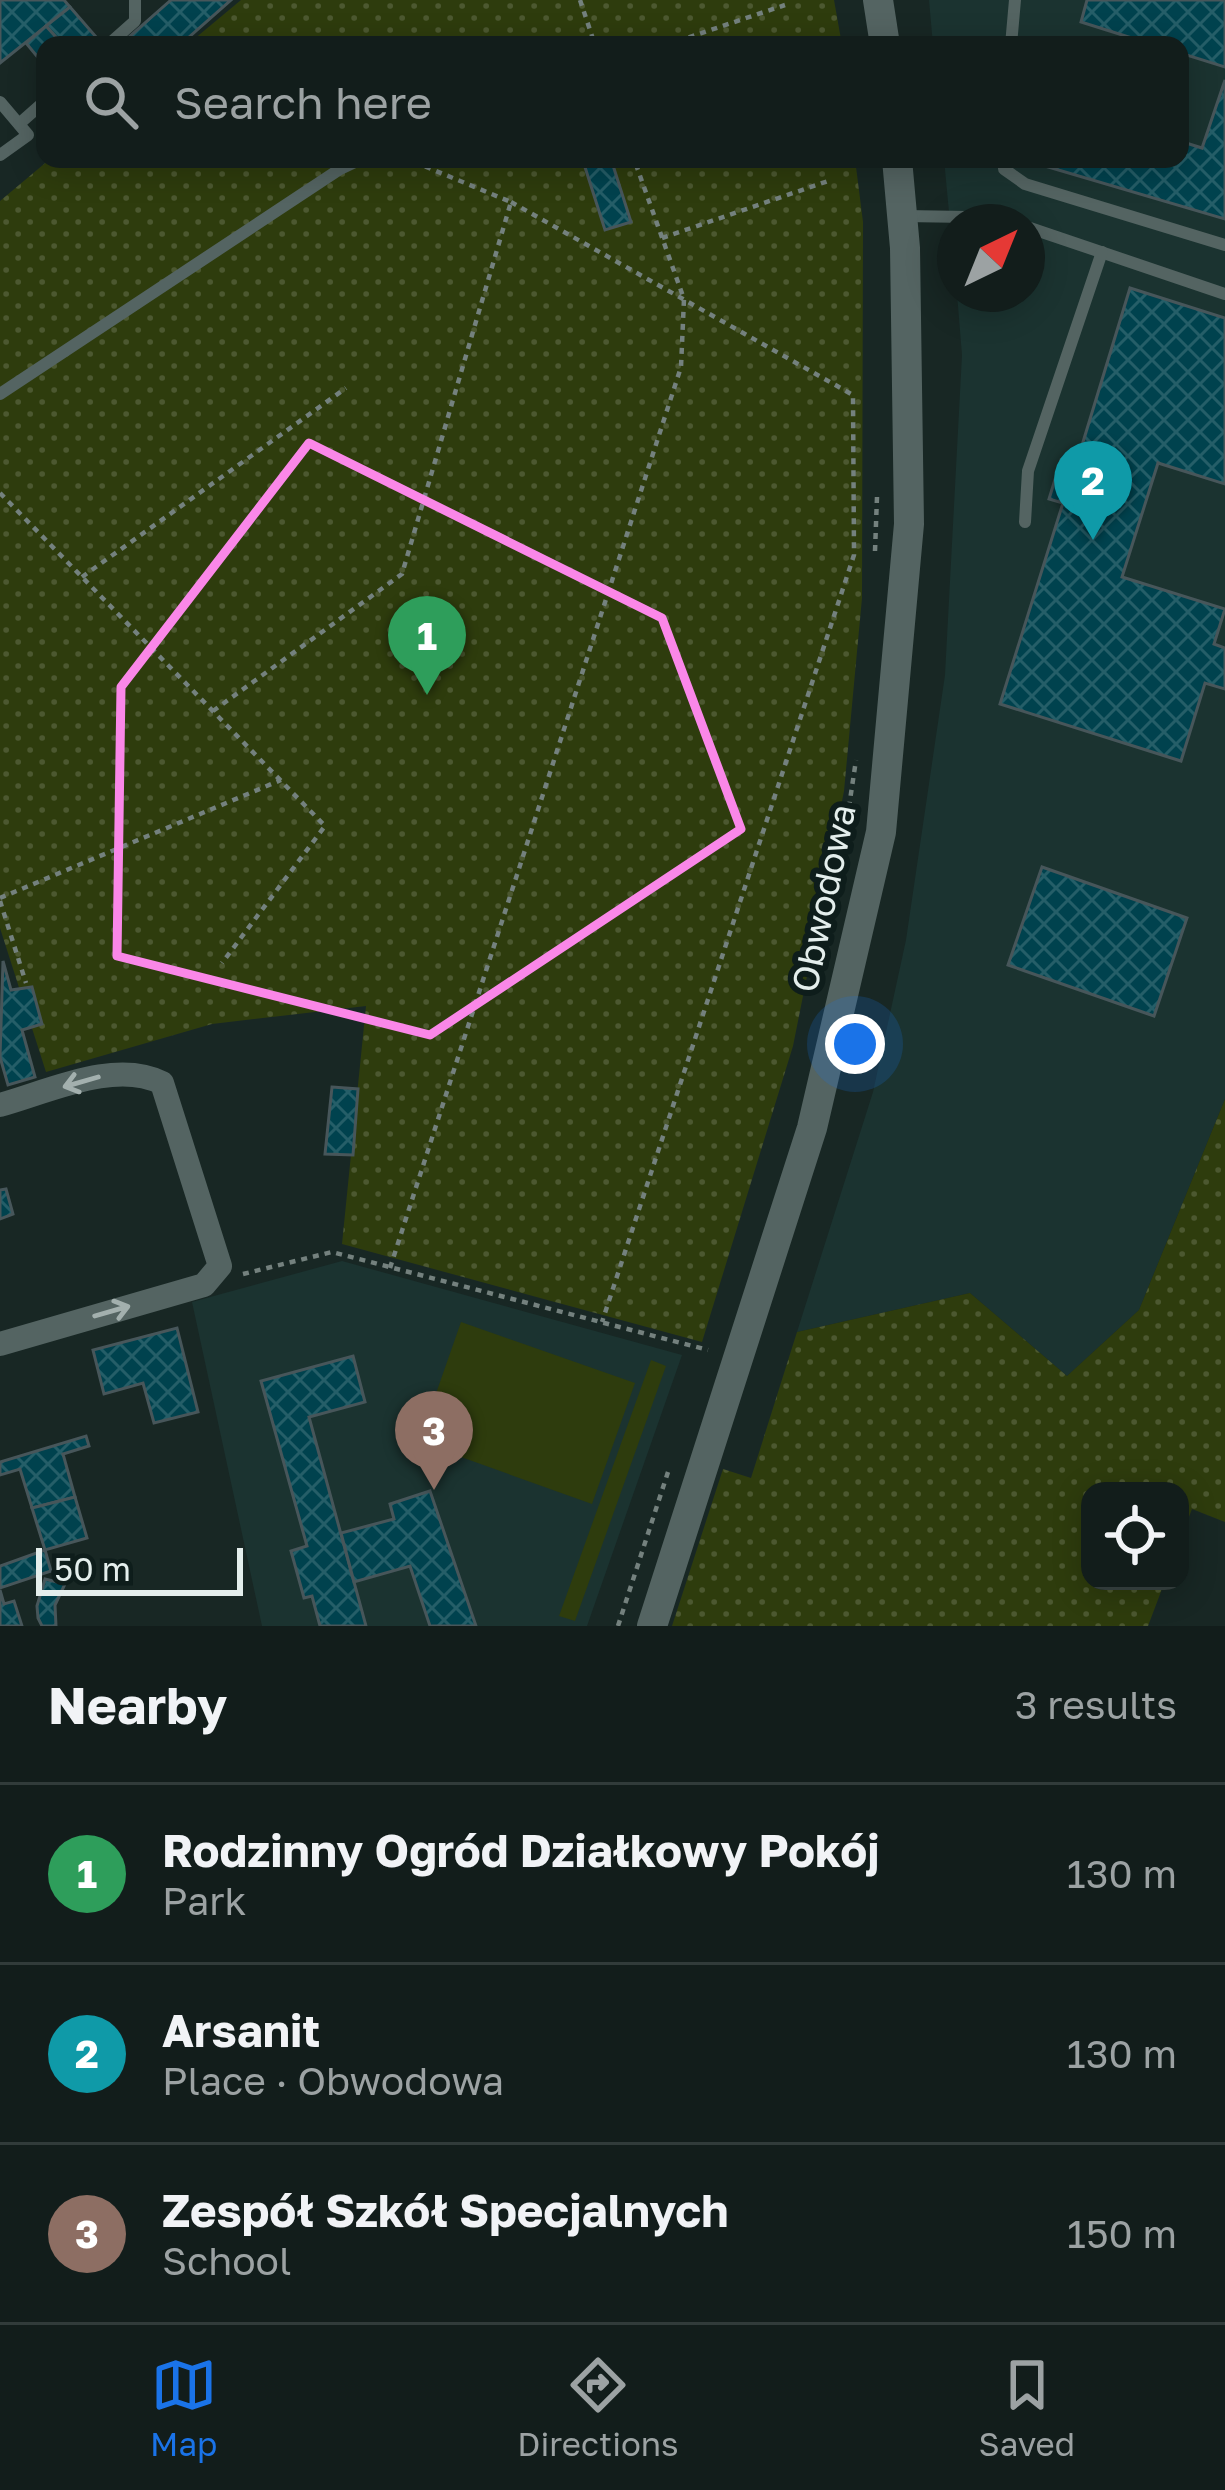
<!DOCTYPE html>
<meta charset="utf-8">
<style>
body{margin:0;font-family:"Golos Text",sans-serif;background:#1f2a28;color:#f1f3f6}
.controls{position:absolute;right:36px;bottom:36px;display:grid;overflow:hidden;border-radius:24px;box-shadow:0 6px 30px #0003}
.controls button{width:108px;height:108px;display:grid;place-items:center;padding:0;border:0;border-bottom:3px solid #313b3a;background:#121d1b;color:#f1f3f6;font:60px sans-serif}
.compass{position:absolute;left:937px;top:204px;width:108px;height:108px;border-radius:50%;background:#121d1b;box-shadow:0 6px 30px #0003;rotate:43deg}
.scale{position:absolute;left:36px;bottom:30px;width:207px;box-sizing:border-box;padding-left:12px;border:6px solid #e4eeec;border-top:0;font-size:33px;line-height:42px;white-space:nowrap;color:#e4eeec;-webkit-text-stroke:9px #0e1d1b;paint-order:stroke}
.you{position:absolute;left:855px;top:1044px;width:42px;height:42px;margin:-30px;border:9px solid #fff;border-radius:50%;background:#1a73e8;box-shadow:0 0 0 18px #1a73e833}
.badge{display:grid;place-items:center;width:78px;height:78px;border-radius:50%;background:#1a73e8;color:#fff;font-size:39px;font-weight:700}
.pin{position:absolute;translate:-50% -99px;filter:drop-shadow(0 3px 6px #0008)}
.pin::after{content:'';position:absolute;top:63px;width:42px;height:36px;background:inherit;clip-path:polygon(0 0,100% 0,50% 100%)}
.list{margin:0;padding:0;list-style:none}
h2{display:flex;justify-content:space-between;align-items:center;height:156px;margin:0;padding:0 48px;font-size:51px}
h2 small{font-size:39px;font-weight:400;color:#9ca2a3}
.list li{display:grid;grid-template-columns:78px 1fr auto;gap:36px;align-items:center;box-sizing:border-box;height:180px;padding:0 48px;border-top:3px solid #313b3a}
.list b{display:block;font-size:45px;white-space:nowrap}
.list p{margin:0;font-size:39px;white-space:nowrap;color:#9ca2a3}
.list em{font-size:39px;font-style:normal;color:#9ca2a3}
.icon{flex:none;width:66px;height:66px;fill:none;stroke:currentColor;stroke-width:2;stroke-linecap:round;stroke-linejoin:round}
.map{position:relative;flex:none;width:1225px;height:1626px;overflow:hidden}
.search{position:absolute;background:#121d1b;box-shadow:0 6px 30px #0003;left:36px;right:36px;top:36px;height:132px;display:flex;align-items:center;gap:30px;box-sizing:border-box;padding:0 42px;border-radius:24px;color:#9ca2a3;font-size:45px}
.sheet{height:696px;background:#121d1b}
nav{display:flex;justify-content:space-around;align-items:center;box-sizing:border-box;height:168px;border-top:3px solid #313b3a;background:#121d1b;font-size:33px;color:#9ca2a3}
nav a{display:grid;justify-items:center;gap:6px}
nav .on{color:#1a73e8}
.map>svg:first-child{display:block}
.built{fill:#1b3330}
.green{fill:url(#green-dots)}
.pitch{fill:#2e3c0d}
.building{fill:url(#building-cross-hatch);stroke:#47565a;stroke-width:3}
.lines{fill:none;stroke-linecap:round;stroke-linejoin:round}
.path{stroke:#74817e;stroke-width:4.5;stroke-dasharray:6 6;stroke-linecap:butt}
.service{stroke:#546462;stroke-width:12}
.minor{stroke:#546462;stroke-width:24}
.tertiary{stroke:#546462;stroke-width:30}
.oneway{stroke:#a3b0ae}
.marked{fill:none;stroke:#fa87e8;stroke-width:9;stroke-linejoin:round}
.labels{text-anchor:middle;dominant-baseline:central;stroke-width:12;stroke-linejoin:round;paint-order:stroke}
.street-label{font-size:36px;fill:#e4eeec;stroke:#0e1d1b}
</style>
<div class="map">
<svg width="1225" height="1626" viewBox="0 0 1225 1626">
<defs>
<pattern id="green-dots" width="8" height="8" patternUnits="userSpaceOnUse" patternTransform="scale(3)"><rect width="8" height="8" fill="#2e3c0d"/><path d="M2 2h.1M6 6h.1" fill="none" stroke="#4c5830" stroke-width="1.8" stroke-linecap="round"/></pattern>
<pattern id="building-cross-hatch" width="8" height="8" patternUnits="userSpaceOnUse" patternTransform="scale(3)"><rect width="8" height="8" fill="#00424e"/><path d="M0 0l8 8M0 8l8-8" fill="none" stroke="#255e68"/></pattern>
</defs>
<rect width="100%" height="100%" fill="#182724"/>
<g class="built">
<polygon points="929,0 1225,0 1225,1099 1139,1310 1067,1376 970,1293 797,1332 873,1092 906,940 945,675 962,355 957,294 1027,294 1027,222 955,222 955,276 944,159 1180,159 1180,45 933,45"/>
<polygon points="342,1261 682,1355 587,1626 262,1626 192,1302"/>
</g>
<g class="green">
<polygon points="241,0 834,0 842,45 187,45"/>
<polygon points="50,159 855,159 863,222 862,598 844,791 793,1046 702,1342 342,1244 366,1006 212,1024 46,1072 0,928 0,201"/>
<polygon points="1225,1099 1225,1522 1192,1509 1180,1540 1180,1491 1090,1491 1090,1581 1165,1581 1148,1626 672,1626 723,1469 751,1478 797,1332 970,1293 1067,1376 1139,1310"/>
</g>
<g class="pitch">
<polygon points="461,1322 635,1383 592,1504 419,1442"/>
<polygon points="651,1360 666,1366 575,1621 559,1616"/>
</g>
<g class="building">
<polygon points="0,0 64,0 70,7 0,63"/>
<polygon points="171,0 231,0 180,45 120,45"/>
<polygon points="1087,0 1225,0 1225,67 1180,53 1180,45 1154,45 1081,22"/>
<polygon points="70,7 103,45 63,45 46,26"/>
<polygon points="46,26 63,45 45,45 45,66 26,43"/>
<polygon points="1225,80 1225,219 1038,164 1040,159 1180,159 1180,141 1202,148"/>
<polygon points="611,159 631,222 605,230 584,164 578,166 576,159"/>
<polygon points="1130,288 1225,318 1225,484 1158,463 1122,577 1225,609 1214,644 1225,648 1225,689 1205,683 1181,761 1000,704 1063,503 1049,499 1061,460 1076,465"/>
<polygon points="1042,867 1187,918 1154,1016 1008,965"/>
<polygon points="3,961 11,990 32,987 42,1024 22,1030 35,1077 8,1085 0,1057"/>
<polygon points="332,1087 358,1089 353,1155 325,1154"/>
<polygon points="6,1189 13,1214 0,1219 0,1190"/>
<polygon points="177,1328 198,1412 154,1423 143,1383 104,1394 93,1350"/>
<polygon points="353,1356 365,1402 309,1417 366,1626 320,1626 312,1596 304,1598 291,1551 307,1546 261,1381"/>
<polygon points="86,1436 89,1446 63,1454 75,1497 32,1508 20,1469 0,1475 0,1462"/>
<polygon points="430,1491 476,1626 430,1626 410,1566 354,1582 341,1533 394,1519 390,1504"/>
<polygon points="75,1497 87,1538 45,1550 32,1508"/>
<polygon points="45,1550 51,1571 0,1588 0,1566"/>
<polygon points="45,1579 65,1584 55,1605 56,1626 42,1626 38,1618 37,1606"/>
<polygon points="0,1590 4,1604 14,1601 22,1626 0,1626"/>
</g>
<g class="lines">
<g class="path">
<polyline points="580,0 595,45"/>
<polyline points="666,45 785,5"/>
<polyline points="511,202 853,395 854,555 602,1322"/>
<polyline points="662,238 831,180"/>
<polyline points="0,493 325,826 222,963"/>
<polyline points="875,551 877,497"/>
<polyline points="82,577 346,388"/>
<polyline points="213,711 402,574 511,202 407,159"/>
<polyline points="840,867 856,760"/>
<polyline points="0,898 281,780"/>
<polyline points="0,901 26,983"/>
<polyline points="390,1268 681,367 684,299 634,159"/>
<polyline points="243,1274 332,1252 708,1350"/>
<polyline points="618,1626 668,1472"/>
</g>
<g class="service">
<polyline points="108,45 135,21 135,0"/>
<polyline points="1011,45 1015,0"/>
<polyline points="0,102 28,135 0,155"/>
<polyline points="19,124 45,101"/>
<polyline points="1004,159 1004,169 1025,184 1225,245"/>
<polyline points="904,216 968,217 996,222"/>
<polyline points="1027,227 1225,294"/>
<polyline points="0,394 340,169 361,159"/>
<polyline points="1025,522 1028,471 1102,252"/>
</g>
<path class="minor" d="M 0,1105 C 48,1092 115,1059 162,1083 L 220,1266 L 204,1285 L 0,1344"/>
<g class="tertiary">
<polyline points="878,0 885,45"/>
<polyline points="652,1626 812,1128 881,832 909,524 905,248 897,159"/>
</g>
</g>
<defs><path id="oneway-shaft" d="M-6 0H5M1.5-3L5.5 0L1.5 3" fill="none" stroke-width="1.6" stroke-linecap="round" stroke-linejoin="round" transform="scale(3)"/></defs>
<g class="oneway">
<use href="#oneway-shaft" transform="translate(81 1082) rotate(164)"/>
<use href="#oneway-shaft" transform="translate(112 1311) rotate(-16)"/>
</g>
<path class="marked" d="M 309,443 L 662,618 L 741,829 L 430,1035 L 117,956 L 121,687 Z"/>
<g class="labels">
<g class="street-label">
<text transform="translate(823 898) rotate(-78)">Obwodowa</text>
</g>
</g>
</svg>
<div class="controls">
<button><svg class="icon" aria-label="locate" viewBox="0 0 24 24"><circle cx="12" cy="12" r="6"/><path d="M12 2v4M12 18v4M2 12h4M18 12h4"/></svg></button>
</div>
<svg class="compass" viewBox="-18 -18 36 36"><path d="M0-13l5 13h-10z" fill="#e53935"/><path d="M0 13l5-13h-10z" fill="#9ca2a3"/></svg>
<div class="scale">50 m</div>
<div class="you"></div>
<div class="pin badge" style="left:427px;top:695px;background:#2e9e5b">1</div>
<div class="pin badge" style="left:1093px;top:540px;background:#0f9aa8">2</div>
<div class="pin badge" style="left:434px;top:1490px;background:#8d6e63">3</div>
<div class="search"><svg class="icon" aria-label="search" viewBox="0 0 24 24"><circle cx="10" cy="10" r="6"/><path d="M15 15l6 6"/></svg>Search here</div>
</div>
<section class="sheet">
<h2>Nearby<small>3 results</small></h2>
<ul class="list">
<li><span class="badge" style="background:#2e9e5b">1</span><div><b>Rodzinny Ogród Działkowy Pokój</b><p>Park</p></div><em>130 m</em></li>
<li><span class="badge" style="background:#0f9aa8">2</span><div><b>Arsanit</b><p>Place · Obwodowa</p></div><em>130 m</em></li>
<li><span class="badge" style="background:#8d6e63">3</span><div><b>Zespół Szkół Specjalnych</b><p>School</p></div><em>150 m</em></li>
</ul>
</section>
<nav>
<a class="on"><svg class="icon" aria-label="map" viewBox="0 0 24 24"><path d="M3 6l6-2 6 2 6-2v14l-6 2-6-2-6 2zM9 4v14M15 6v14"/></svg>Map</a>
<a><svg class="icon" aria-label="directions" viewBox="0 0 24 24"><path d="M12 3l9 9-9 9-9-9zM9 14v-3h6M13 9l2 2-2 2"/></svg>Directions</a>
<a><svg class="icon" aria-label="saved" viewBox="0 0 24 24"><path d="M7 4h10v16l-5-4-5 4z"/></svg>Saved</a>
</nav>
